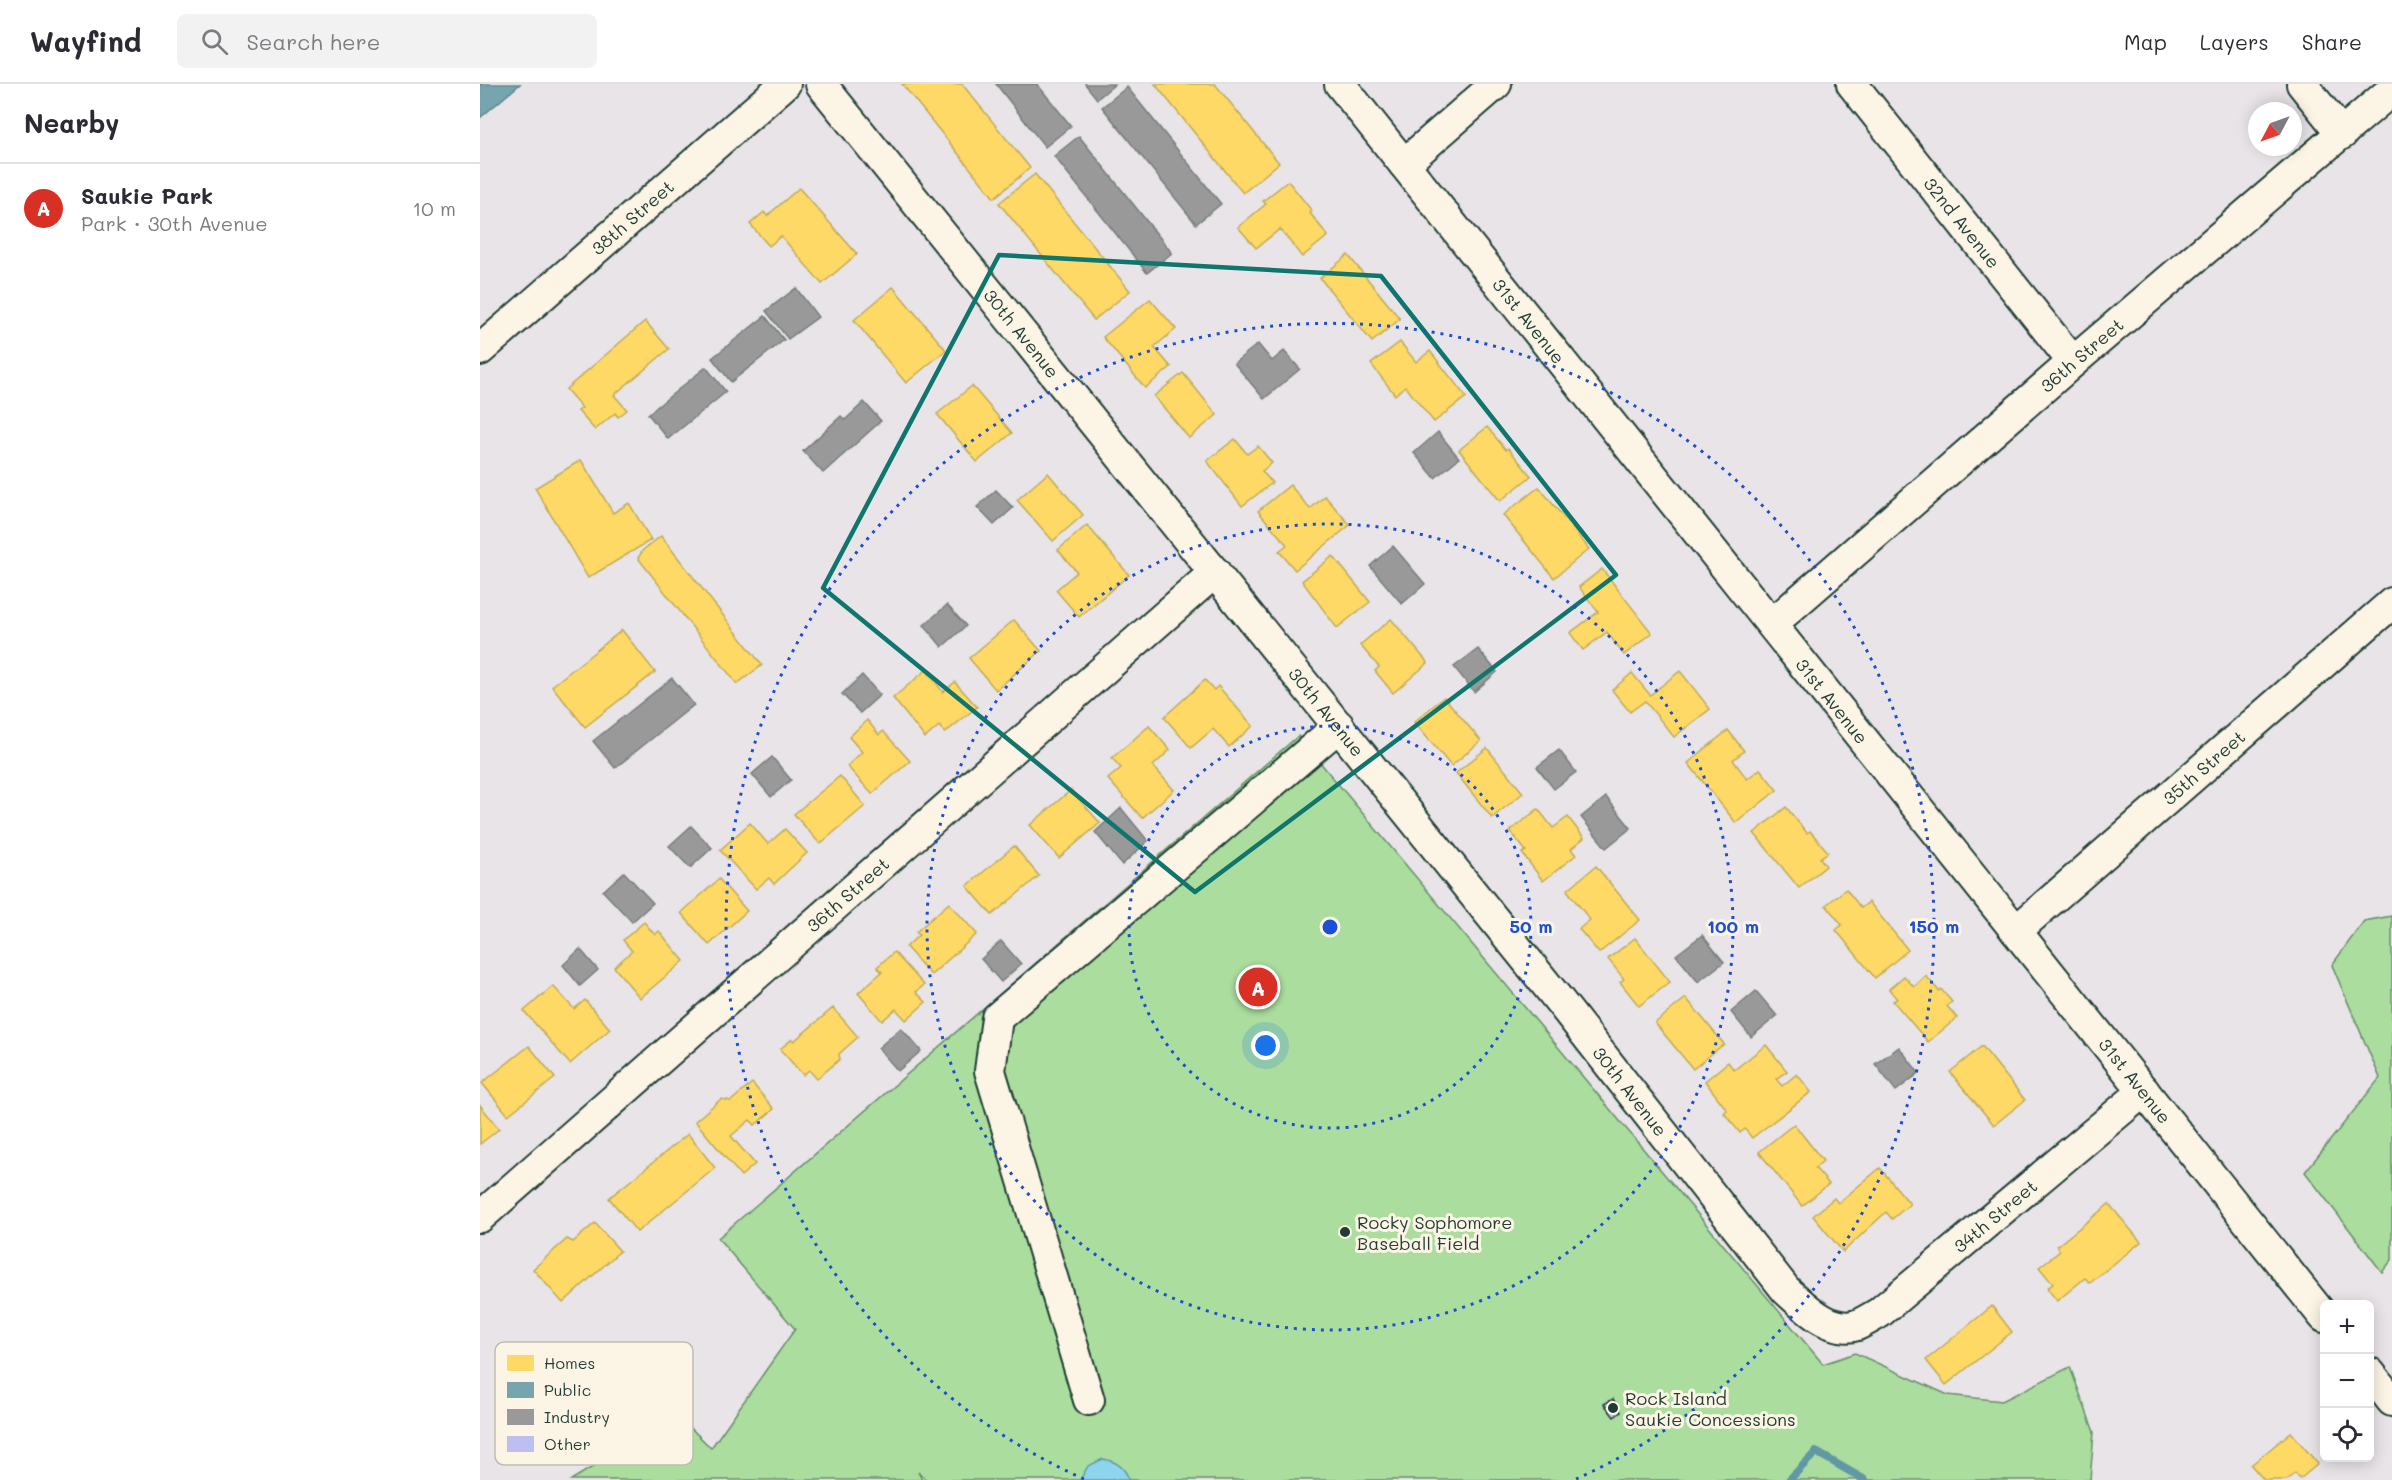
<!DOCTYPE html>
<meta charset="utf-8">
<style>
body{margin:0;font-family:Mali,sans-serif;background:#f2f2f3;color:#2b2b33}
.controls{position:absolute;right:18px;bottom:18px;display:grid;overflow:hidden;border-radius:9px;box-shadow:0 3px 15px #0003}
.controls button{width:54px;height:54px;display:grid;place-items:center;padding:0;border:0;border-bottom:2px solid #e1e1e2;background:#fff;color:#2b2b33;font:30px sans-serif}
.compass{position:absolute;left:1768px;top:18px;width:54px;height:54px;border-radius:50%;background:#fff;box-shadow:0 3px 15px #0003;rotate:229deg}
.you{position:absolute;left:786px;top:962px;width:21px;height:21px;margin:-15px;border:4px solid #fff;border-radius:50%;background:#1a73e8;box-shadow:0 0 0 9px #1a73e833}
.badge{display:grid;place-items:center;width:39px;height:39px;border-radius:50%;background:#d93025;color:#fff;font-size:20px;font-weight:700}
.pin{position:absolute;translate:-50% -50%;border:3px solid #fff;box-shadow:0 2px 6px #0006}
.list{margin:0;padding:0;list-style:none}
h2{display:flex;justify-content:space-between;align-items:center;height:78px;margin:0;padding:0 24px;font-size:26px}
h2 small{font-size:20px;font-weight:400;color:#7c7c81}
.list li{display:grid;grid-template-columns:39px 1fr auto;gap:18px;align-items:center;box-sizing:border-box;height:90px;padding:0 24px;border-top:2px solid #e1e1e2}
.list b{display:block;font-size:22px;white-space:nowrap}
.list p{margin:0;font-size:20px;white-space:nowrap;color:#7c7c81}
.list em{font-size:20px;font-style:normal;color:#7c7c81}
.icon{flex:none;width:33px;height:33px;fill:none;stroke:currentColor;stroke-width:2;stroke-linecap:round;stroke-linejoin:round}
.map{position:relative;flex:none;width:1912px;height:1396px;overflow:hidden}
header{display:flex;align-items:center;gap:36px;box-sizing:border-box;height:84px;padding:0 30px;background:#fff;border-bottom:2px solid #e1e1e2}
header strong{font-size:28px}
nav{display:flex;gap:33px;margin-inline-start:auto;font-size:21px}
.search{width:420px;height:54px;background:#f2f2f3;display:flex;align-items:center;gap:15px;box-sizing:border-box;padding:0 21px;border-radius:9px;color:#7c7c81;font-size:22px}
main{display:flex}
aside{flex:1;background:#fff}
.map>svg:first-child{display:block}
.green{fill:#abdd9e;stroke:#658d69;stroke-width:1.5}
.water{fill:#8dd5ee;stroke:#6198a4;stroke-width:1.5}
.homes{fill:#ffd966;stroke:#bcaa57;stroke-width:1.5}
.public{fill:#76a5af;stroke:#5c868a;stroke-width:1.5}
.industry{fill:#999;stroke:#747d7b;stroke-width:1.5}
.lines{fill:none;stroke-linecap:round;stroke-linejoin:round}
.stream{stroke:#6198a4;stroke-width:8}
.building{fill:#bebef0;stroke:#1f3d34;stroke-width:1.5}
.minor-casing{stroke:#1f3d34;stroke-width:34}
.minor{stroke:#fcf5e5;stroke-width:30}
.marked{fill:none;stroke:#0f766e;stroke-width:4.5;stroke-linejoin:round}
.ring{fill:none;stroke:#1d4ed8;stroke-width:3;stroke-dasharray:3 6}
.poi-dot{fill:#1f3d34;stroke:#fcf5e5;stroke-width:2}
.labels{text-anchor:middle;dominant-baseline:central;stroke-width:6;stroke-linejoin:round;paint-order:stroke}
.street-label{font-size:18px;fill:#1f3d34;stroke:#fcf5e5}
.poi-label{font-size:18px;fill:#1f3d34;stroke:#fcf5e5;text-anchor:start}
.key{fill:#fcf5e5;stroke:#babeb0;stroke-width:1.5}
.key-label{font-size:16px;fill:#1f3d34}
.centre{fill:#1d4ed8;stroke:#fcf5e5;stroke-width:3}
.ring-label{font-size:18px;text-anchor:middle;font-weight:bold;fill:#1d4ed8;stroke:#fcf5e5;stroke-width:6;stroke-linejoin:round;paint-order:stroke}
</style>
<header>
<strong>Wayfind</strong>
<div class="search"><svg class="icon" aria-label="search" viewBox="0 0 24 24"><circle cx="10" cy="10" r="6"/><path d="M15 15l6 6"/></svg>Search here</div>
<nav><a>Map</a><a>Layers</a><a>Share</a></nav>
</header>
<main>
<aside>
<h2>Nearby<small></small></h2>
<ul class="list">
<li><span class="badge">A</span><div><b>Saukie Park</b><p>Park · 30th Avenue</p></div><em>10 m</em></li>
</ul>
</aside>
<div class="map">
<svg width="1912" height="1396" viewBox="0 0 1912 1396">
<rect width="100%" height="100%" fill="#e9e4e8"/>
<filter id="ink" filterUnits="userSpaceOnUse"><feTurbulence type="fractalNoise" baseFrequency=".0167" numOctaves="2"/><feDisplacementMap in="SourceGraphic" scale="12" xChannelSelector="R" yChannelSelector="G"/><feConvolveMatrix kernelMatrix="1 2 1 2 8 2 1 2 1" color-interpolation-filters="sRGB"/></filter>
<g filter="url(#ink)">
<g class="green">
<polygon points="818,652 1343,1280 1375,1269 1468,1311 1522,1317 1590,1283 1614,1348 1610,1396 446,1396 438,1388 442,1396 91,1396 121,1378 133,1267 231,1364 315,1245 238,1154"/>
<polygon points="1912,832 1912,1176 1902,1188 1825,1088 1900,994 1852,881 1884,837"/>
</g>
<path class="water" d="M 623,1375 C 636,1377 645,1383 649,1396 L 600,1396 L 608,1382 Z"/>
<g class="homes">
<polygon points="422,0 482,0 550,84 514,114"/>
<polygon points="675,0 735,0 799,79 763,109"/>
<polygon points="555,90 650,207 614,236 519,119"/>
<polygon points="808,97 832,127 830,129 848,152 822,173 800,145 776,164 758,143 786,120 783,117"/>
<polygon points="319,104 377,170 342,200 301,152 289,162 270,140 284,128 287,132"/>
<polygon points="868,171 920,235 892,258 840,194"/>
<polygon points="413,203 466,266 426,299 374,236"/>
<polygon points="670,215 696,245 674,263 691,283 665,304 623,253"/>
<polygon points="165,237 189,265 134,311 147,326 138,333 135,329 115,346 98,327 102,324 86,305"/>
<polygon points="920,258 936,278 950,267 986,313 954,338 925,302 915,311 891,280"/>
<polygon points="703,289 737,331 709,354 674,312"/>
<polygon points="492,302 532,349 497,378 457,330"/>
<polygon points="1007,343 1026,366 1028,364 1051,392 1020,417 979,366"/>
<polygon points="755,355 767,370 778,362 792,379 782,387 792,399 762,422 727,377"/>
<polygon points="101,376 133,429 149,419 171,456 108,494 55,404"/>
<polygon points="568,389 603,431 573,457 537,416"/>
<polygon points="810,401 830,425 845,412 870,441 815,486 799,467 807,461 778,427"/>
<polygon points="1059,403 1109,465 1074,494 1023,431"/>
<polygon points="607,441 649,491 599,533 576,506 597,488 578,466"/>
<polygon points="181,452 282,581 257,600 158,474 163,466"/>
<polygon points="853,472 890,518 857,544 822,497"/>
<polygon points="1122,485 1172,549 1144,571 1127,548 1103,566 1090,549 1118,528 1099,503"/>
<polygon points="911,535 948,579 913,609 895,587 899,583 880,561"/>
<polygon points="534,536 561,567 516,606 489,574"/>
<polygon points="142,546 175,588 105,643 72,602"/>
<polygon points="446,586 463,608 475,598 497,623 465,649 459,642 445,654 413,614"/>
<polygon points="1200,587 1230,625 1194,653 1165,617 1150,628 1132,606 1152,589 1170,611"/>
<polygon points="725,596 734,606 738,602 773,642 749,663 733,645 711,664 684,633"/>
<polygon points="964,613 1001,657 971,682 934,638"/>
<polygon points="387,636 399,651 403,647 430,677 392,710 367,682 382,668 369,653"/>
<polygon points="669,642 690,666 673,682 694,706 662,734 628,695 641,684 632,674"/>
<polygon points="1248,646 1264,667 1253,676 1267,695 1280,685 1297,706 1256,739 1208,679"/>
<polygon points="1007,664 1043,709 1012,734 976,689"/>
<polygon points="360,692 385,722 340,760 314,730"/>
<polygon points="591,706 620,739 579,774 550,741"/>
<polygon points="1306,723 1327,749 1330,747 1348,768 1340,774 1346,782 1319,804 1274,749"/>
<polygon points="1058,725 1073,744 1088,733 1104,754 1091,765 1096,771 1063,797 1042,769 1046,767 1030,747"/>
<polygon points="270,739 288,760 305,745 327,769 294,800 289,794 276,805 240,766"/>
<polygon points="534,762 559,792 512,831 487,802"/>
<polygon points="1116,782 1160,836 1119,869 1099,845 1110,836 1087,806"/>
<polygon points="239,795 267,827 229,861 201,829"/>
<polygon points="1366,805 1381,824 1389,818 1428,866 1395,894 1356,846 1362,841 1346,821"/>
<polygon points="469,819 497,850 451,891 426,863 439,851 436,848"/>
<polygon points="164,838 175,851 179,847 204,877 160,914 134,883 152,867 143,856"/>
<polygon points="1155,854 1190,898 1159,922 1140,898 1144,895 1128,875"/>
<polygon points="414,868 444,901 436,908 446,918 426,936 416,925 402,937 378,909 402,888 397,883"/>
<polygon points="1424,892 1434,903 1446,892 1459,907 1461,905 1472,918 1467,922 1477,934 1448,958 1413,917 1417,915 1409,905"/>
<polygon points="73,902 94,925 105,916 130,945 90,980 44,927"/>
<polygon points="1206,914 1244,960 1213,985 1175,939"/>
<polygon points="353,924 378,953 359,970 360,975 337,995 329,986 323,991 300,965 312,955 314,957"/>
<polygon points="1286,961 1307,987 1296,995 1302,1002 1317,990 1331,1008 1272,1054 1265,1045 1260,1049 1244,1029 1247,1026 1225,997 1248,978 1254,986"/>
<polygon points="49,962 75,994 28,1031 2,999"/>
<polygon points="1502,962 1545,1016 1514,1041 1470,988"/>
<polygon points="272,999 294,1025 275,1041 270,1036 251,1052 275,1080 261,1092 215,1037 241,1015 251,1017"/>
<polygon points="0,1021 19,1045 0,1060"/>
<polygon points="1314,1040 1343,1077 1335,1084 1349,1100 1322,1122 1279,1068"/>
<polygon points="208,1050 235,1084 157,1148 129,1114"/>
<polygon points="1400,1084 1430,1120 1412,1135 1406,1128 1363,1168 1333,1132 1354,1114 1358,1119"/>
<polygon points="1629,1120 1661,1158 1610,1199 1605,1194 1577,1217 1567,1204 1573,1200 1559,1183 1580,1167 1577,1162"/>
<polygon points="115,1139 140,1167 83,1219 53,1185 87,1155 93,1158"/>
<polygon points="1512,1222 1532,1248 1466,1301 1446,1276"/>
<polygon points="1811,1348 1838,1380 1820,1395 1815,1389 1807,1396 1784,1396 1771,1381"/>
</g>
<polygon class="public" points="0,0 40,0 0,34"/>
<g class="industry">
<polygon points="516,0 557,0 591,42 565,63"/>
<polygon points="605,0 635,0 617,15"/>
<polygon points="647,3 741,120 716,140 622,23"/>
<polygon points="599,52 692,169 667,189 574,72"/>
<polygon points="316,204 338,233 308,255 286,227"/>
<polygon points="285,232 304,256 251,298 232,274"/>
<polygon points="778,260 792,277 804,267 820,285 784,315 754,279"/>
<polygon points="226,283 246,308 188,355 168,330"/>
<polygon points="384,318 401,337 343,389 323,367 361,332 365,336"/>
<polygon points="958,348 979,374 955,394 934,369"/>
<polygon points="516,406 533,424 514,441 497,423"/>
<polygon points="913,462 945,500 922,520 890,482"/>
<polygon points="467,521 486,542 462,563 444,541"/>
<polygon points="998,565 1017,588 994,608 974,583"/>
<polygon points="382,591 400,611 380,629 362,610"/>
<polygon points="192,594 214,621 135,684 113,657"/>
<polygon points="1079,666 1096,688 1074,705 1057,683"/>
<polygon points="292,673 311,696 291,713 272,690"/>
<polygon points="1126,713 1151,744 1126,764 1101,733"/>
<polygon points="641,724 668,757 642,781 615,748"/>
<polygon points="211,742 232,764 210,784 189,762"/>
<polygon points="144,788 173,819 152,838 123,807"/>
<polygon points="1222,851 1244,878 1218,898 1196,871"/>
<polygon points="521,857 541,880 521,898 501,875"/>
<polygon points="100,865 118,886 100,902 83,881"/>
<polygon points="1276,907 1297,932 1271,953 1251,928"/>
<polygon points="421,944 441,967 418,987 398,964"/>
<polygon points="1419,963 1439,989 1416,1007 1395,980"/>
</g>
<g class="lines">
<polyline class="stream" points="1309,1396 1336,1368 1385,1396"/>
</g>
<polygon class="building" points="1133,1315 1141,1328 1134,1333 1124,1320"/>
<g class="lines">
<g class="minor-casing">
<g id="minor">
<path id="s1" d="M 341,0 L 1078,915 L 1306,1206 C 1324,1222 1350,1250 1377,1241 C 1384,1238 1392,1233 1399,1229 L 1664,1007"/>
<path id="s2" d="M 860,0 L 1844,1233"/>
<path id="s3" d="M 1372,0 L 1593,278"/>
<polyline points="1822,0 1862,50"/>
<polyline points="924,80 1016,0"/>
<path id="s4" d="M 0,266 L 305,0"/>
<path id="s5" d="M 1292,540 L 1593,278 L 1912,6"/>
<path id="s6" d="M 1536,847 L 1912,519"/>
<path id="s7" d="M 0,1133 L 735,488"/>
<polyline points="1890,1289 1912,1317"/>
<polyline points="609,1316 510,987 517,934 859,642"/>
</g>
</g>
<use href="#minor" class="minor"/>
</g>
</g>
<path class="marked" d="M 519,171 L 901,192 L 1136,491 L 715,808 L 343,504 Z"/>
<g class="ring">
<circle cx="850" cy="843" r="201"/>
<circle cx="850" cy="843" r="403"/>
<path d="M604 1395A604 604 0 1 1 1096 1395"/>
</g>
<g class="poi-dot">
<circle cx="865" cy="1148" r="6"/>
<circle cx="1133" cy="1324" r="6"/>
</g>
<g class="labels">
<g class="street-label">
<text stroke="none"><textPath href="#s4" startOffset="202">38th Street</textPath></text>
<text stroke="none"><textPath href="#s3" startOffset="177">32nd Avenue</textPath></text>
<text stroke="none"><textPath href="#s2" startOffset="303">31st Avenue</textPath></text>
<text stroke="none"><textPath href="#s1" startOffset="320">30th Avenue</textPath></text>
<text stroke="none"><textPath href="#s5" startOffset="410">36th Street</textPath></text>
<text stroke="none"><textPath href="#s2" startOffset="789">31st Avenue</textPath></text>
<text stroke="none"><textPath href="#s1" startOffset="806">30th Avenue</textPath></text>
<text stroke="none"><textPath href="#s6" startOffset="249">35th Street</textPath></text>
<text stroke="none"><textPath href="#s7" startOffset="489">36th Street</textPath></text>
<text stroke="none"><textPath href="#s2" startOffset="1275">31st Avenue</textPath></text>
<text stroke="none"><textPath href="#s1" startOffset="1292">30th Avenue</textPath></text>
<text stroke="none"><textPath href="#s1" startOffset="1804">34th Street</textPath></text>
</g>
<g class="poi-label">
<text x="877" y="1138">Rocky Sophomore<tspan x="877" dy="21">Baseball Field</tspan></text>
<text x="1145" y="1314">Rock Island<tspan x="1145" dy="21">Saukie Concessions</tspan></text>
</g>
</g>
<rect x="15" y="1258" width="198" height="123" rx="9" class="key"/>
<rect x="27" y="1271" width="27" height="16" fill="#ffd966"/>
<rect x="27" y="1298" width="27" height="16" fill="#76a5af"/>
<rect x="27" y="1325" width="27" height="16" fill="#999"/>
<rect x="27" y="1352" width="27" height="16" fill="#bebef0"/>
<g class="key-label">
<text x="64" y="1285">Homes</text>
<text x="64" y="1312">Public</text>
<text x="64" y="1339">Industry</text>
<text x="64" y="1366">Other</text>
</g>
<circle cx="850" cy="843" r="9" class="centre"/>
<g class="ring-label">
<text x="1051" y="849">50 m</text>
<text x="1253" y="849">100 m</text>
<text x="1454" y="849">150 m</text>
</g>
</svg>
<div class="controls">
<button>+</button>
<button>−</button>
<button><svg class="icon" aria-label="locate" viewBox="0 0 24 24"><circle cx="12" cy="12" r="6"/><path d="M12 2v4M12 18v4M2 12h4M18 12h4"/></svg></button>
</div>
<svg class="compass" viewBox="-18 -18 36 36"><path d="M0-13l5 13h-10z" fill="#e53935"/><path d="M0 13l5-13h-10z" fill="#7c7c81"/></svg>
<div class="you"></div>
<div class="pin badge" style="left:778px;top:903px">A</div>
</div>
</main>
